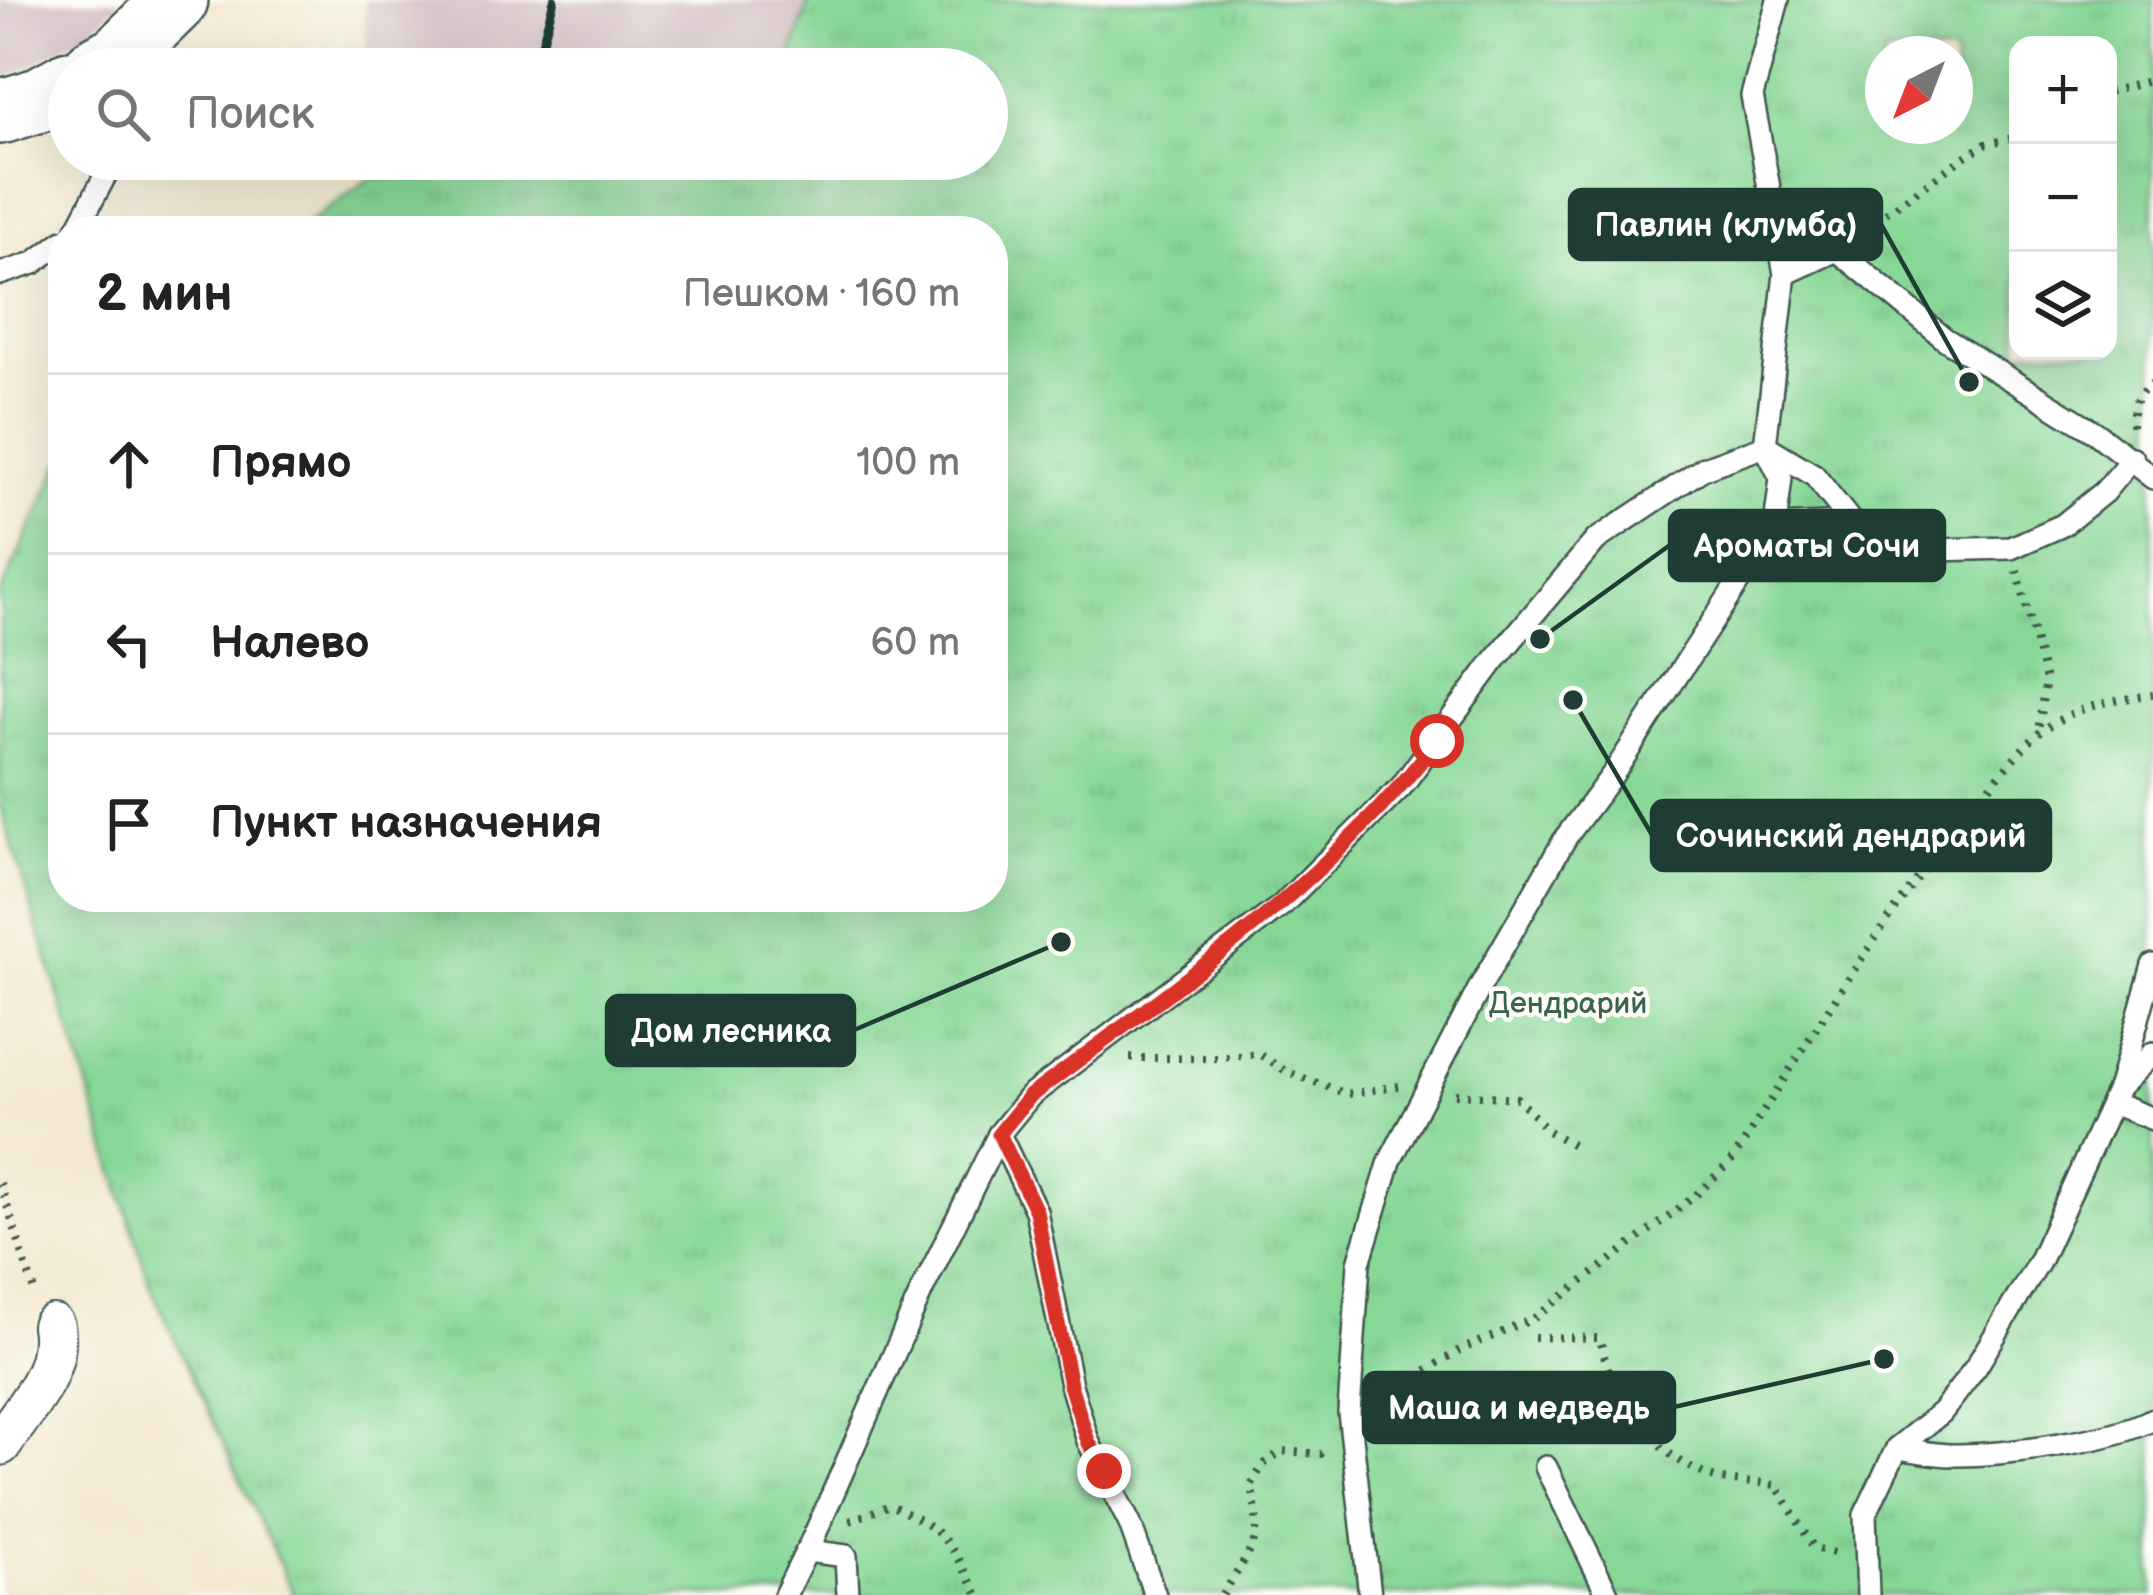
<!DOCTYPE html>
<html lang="ru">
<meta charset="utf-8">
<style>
body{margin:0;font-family:"Balsamiq Sans",sans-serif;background:#f6f6f6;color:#222}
.controls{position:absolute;right:36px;top:36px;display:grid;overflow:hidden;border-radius:24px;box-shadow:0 12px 48px #0002}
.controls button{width:108px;height:108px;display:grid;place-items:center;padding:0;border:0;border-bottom:3px solid #e0e0e0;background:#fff;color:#222;font:60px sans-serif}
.compass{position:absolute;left:1865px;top:36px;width:108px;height:108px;border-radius:50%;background:#fff;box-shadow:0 12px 48px #0002;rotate:222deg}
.stop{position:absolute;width:36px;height:36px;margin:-27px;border:9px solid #d93025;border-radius:50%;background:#fff}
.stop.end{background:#d93025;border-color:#fff;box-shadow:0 3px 12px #0008}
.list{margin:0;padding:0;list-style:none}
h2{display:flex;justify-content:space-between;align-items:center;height:156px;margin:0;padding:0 48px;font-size:51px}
h2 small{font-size:39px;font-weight:400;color:#767676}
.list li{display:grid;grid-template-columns:78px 1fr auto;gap:36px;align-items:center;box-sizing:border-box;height:180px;padding:0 48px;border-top:3px solid #e0e0e0}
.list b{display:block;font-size:45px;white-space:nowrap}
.list em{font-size:39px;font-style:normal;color:#767676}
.icon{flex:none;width:66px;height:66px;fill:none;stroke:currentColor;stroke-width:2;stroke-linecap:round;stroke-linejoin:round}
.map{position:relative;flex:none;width:2153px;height:1595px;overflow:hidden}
.search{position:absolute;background:#fff;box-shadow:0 12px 48px #0002;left:48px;top:48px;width:960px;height:132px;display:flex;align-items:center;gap:30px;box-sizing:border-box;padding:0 42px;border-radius:66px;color:#767676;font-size:45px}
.panel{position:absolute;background:#fff;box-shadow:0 12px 48px #0002;left:48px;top:216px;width:960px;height:696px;border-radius:48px}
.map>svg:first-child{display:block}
.industrial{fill:#d2bec3}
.park{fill:url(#park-tufts);stroke:#538a66;stroke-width:3;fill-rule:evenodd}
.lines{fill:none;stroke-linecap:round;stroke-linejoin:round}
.lane-casing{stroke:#3f574c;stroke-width:26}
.street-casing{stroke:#3f574c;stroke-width:46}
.secondary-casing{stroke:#3f574c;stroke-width:68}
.path{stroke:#3f574c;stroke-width:8;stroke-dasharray:3 9;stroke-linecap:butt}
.lane{stroke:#fff;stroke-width:21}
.street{stroke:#fff;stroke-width:42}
.secondary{stroke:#fff;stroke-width:63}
.rail{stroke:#1f3d34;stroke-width:9}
.route{stroke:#d93025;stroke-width:15}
.labels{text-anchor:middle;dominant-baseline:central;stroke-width:9;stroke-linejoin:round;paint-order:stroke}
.park-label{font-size:30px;fill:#39644d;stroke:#fdfcf7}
.leader{fill:none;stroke:#1f3d34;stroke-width:4.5}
.callout-dot{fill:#1f3d34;stroke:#fdfcf7;stroke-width:4.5}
.callout{fill:#1f3d34;stroke:#1f3d34;stroke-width:4.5}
.callout-label{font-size:33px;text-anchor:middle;font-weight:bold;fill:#fff}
</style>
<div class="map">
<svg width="2153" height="1595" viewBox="0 0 2153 1595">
<defs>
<pattern id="park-tufts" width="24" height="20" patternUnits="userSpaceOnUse" patternTransform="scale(3)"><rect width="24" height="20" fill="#87d797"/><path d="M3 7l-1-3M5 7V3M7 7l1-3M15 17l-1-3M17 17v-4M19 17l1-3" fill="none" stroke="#74b983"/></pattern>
</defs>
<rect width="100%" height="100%" fill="#fdfcf7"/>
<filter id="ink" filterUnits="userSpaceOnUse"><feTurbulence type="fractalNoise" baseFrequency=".00833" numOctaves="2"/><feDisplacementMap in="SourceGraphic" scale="24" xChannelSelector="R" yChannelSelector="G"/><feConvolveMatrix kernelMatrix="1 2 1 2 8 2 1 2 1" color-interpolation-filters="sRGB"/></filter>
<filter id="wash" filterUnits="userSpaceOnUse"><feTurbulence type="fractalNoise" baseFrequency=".004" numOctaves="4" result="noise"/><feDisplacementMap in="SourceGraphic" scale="48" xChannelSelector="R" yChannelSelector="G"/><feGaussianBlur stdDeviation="2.7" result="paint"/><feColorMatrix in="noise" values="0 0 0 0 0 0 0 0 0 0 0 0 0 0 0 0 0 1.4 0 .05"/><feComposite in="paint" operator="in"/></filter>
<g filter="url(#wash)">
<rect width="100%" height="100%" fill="#f3e9d1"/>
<g class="industrial">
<polygon points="0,0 122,0 88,34 0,83"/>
<polygon points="365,0 810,0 787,69 367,69"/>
<polygon points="371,159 757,159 371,178"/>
</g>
<path class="park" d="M 810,0 L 2153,0 L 2153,1595 L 294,1595 L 151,1288 L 0,806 L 0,594 L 63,459 L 63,897 L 993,897 L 993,231 L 297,231 L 371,178 L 757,159 L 987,159 L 987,69 L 787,69 ZM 2018,45 L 2108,45 L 2108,351 L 2018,351 ZM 1883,54 L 1955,54 L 1955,126 L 1883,126 Z"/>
</g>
<g filter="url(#ink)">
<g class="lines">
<g class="lane-casing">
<g id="lane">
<polyline points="76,231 106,174 109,159"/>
<polyline points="0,274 34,263 63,241"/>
<polyline points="1785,274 1837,250 1945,339 2096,433 2153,478"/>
<polyline points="1766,446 1814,475 1852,523 1896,549 1934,550 2011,548 2063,525 2104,492 2132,458"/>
<polyline points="1775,526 1852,523"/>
<polyline points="2119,1087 2153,965"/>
<polyline points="2114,1104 2153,1119"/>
<polyline points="999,1134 1036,1211 1071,1385 1088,1441 1130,1524 1155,1595"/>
<path d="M 1897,1448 C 1915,1450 1934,1455 1952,1455 C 1999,1456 2114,1441 2153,1419"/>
<polyline points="1546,1467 1608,1595"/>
<polyline points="807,1551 846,1556 848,1595"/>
<polyline points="785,1595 815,1534 923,1288 999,1134 1030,1096 1282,905 1401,787 1494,661 1596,540 1704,468 1765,446 1785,274 1752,96 1778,0"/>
<polyline points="1370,1595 1349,1412 1359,1263 1390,1161 1481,985 1566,837 1613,774 1775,526 1781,478 1765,446"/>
<polyline points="1868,1595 1865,1515 1897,1448 1942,1412 1976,1367 2039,1262 2119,1087 2153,1053"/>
</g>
</g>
<g class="street-casing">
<path id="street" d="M 0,1444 C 25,1407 61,1372 53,1326"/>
</g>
<g class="secondary-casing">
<g id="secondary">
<polyline points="95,69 119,56 176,0"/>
<polyline points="0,112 36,101 69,83"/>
</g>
</g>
<g class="path">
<polyline points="2108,92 2153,80"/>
<polyline points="1857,234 1964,157 1986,144 2018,137"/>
<path d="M 2132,426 C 2133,404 2135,395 2153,383"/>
<polyline points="2017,571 2046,680 2039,732"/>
<polyline points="1130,1058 1217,1058 1259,1054 1285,1071 1347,1094 1399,1086"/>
<polyline points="1455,1094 1517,1098 1548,1131 1573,1145"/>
<polyline points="0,1183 35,1294"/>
<path d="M 1534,1337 L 1600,1338 C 1612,1399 1644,1445 1702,1473 C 1722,1483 1754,1482 1776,1485 L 1814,1548 L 1842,1555"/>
<path d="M 1378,1406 L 1414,1378 L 1458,1351 L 1533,1319 L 1695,1196 L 1733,1159 C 1808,1043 1879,922 1967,815 C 1990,787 2013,755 2041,732 C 2074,706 2113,700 2153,695"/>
<path d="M 850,1521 L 890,1505 C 946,1531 949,1541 978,1595"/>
<path d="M 1223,1595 C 1251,1546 1265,1546 1251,1485 L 1263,1465 L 1281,1451 L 1321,1454 L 1327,1451"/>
</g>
<use href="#lane" class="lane"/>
<use href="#street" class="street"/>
<use href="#secondary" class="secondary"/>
<polyline class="rail" points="540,51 554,0"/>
</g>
</g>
<g class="lines" filter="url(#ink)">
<path class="route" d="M 1104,1471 L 1088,1441 L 1070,1385 L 1036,1211 L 999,1134 L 1030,1096 C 1175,987 1325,886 1437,741"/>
</g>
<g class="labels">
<g class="park-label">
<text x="1568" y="1004">Дендрарий</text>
</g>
</g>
<path class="leader" d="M1969 382L1881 224M1540 639L1670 545M1573 700L1652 835M1061 942L854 1030M1884 1359L1674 1407"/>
<g class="callout-dot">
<circle cx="1969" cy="382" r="12"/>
<circle cx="1540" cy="639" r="12"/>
<circle cx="1573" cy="700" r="12"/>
<circle cx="1061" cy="942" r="12"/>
<circle cx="1884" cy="1359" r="12"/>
</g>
<g class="callout">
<rect x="1570" y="190" width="311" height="69" rx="12"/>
<rect x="1670" y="511" width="274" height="69" rx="12"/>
<rect x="1652" y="801" width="398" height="69" rx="12"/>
<rect x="607" y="996" width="247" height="69" rx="12"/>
<rect x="1364" y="1373" width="310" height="69" rx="12"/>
</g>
<g class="callout-label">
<text x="1726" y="236">Павлин (клумба)</text>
<text x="1807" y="557">Ароматы Сочи</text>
<text x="1851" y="847">Сочинский дендрарий</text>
<text x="731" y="1042">Дом лесника</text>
<text x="1519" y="1419">Маша и медведь</text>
</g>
</svg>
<div class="controls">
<button>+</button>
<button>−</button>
<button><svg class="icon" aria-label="layers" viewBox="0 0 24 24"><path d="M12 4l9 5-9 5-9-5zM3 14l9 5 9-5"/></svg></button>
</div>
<svg class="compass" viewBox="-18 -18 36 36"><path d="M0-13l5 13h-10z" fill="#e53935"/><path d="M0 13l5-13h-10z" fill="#767676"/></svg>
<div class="stop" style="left:1437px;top:741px"></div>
<div class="stop end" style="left:1104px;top:1471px"></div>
<div class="search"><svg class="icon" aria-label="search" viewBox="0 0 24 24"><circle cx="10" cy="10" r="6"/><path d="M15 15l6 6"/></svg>Поиск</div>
<section class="panel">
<h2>2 мин<small>Пешком · 160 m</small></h2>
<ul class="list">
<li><svg class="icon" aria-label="ahead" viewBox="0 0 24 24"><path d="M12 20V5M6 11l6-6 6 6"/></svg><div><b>Прямо</b></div><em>100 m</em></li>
<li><svg class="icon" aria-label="left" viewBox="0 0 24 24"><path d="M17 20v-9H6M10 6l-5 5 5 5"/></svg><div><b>Налево</b></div><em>60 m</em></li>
<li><svg class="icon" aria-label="arrive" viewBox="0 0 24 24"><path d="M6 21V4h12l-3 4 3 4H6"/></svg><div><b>Пункт назначения</b></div></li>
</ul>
</section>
</div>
